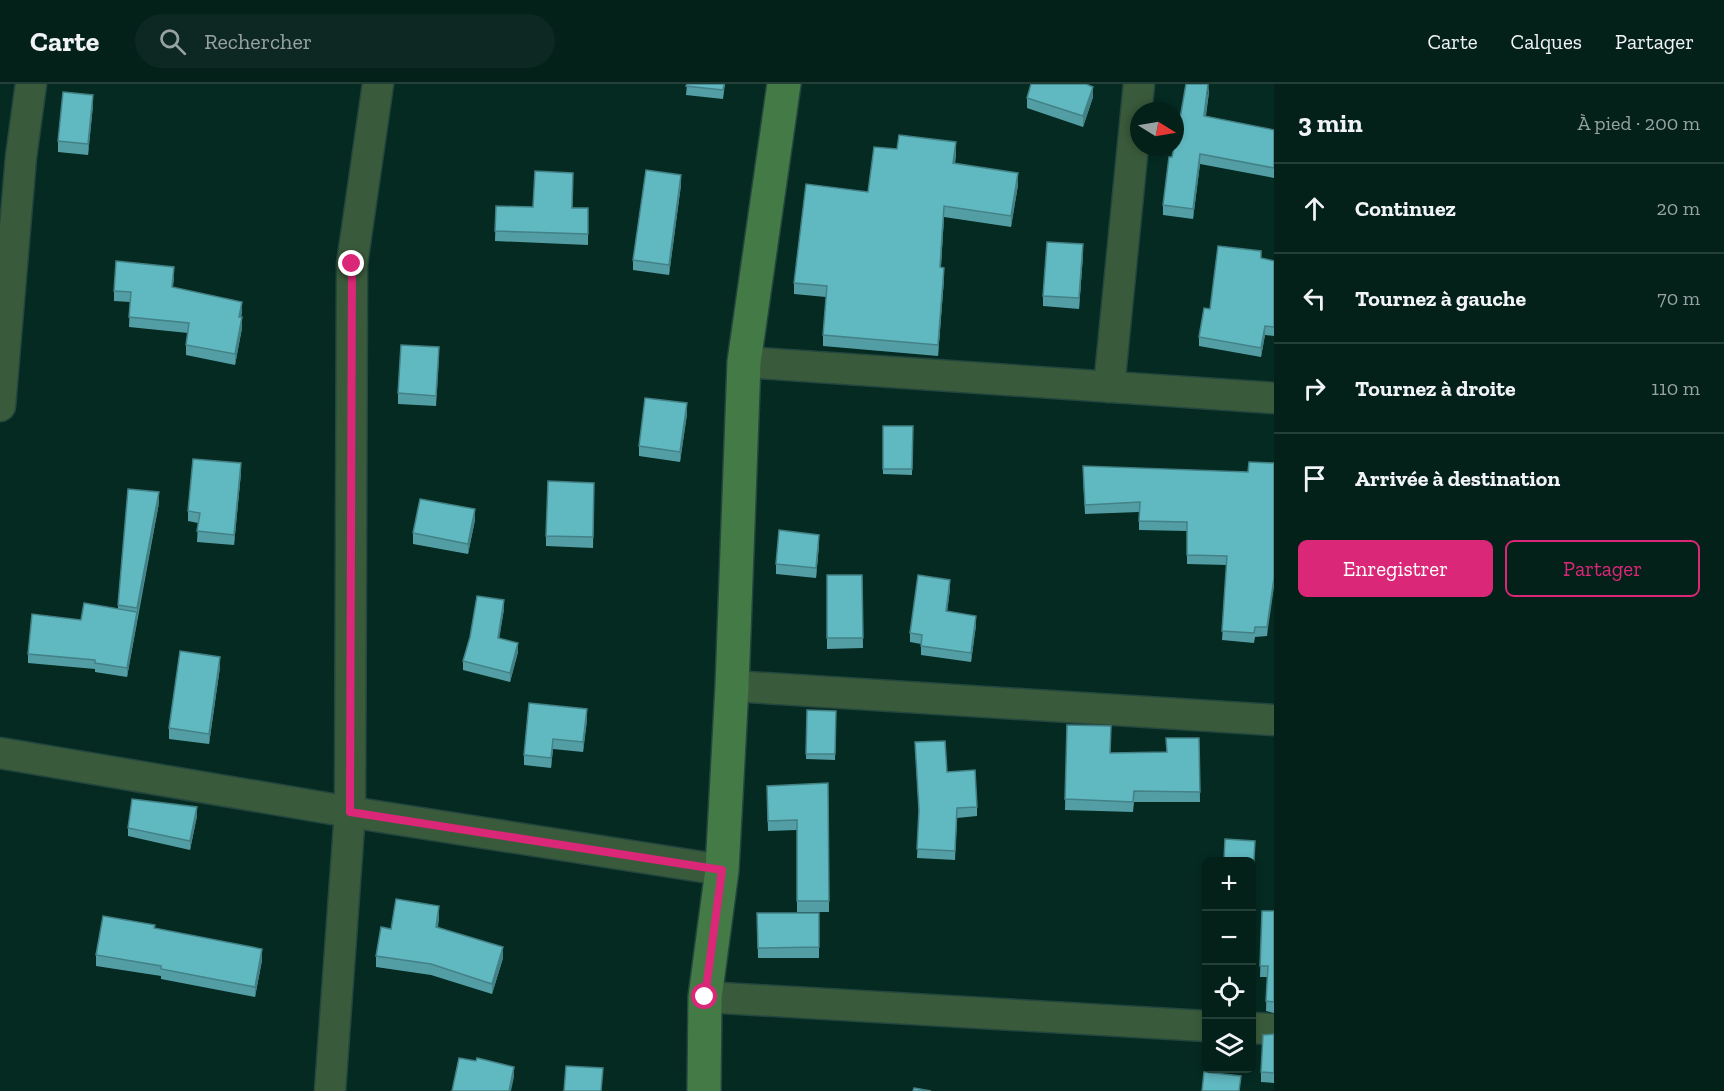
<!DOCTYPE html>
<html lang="fr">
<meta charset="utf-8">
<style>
body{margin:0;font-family:"Zilla Slab",serif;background:#0d2822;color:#f1f3f6}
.controls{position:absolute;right:18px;bottom:18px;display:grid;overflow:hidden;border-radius:9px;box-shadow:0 3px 9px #0003}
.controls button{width:54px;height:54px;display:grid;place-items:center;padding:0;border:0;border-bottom:2px solid #243e38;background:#032019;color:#f1f3f6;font:30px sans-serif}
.compass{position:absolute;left:1130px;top:18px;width:54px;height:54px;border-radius:50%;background:#032019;box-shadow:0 3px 9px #0003;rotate:101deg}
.stop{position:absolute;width:18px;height:18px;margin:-14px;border:4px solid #db2777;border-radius:50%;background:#fff}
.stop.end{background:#db2777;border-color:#fff;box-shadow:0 2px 6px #0008}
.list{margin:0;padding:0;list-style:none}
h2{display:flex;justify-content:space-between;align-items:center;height:78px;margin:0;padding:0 24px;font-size:26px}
h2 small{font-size:20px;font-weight:400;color:#97a3a2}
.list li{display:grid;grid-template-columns:39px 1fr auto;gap:18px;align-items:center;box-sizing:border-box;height:90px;padding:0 24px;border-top:2px solid #243e38}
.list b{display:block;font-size:22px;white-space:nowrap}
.list em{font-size:20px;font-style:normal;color:#97a3a2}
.actions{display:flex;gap:12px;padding:18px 24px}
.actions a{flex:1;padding:14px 0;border:2px solid #db2777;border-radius:9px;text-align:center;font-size:21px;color:#db2777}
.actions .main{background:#db2777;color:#fff}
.icon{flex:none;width:33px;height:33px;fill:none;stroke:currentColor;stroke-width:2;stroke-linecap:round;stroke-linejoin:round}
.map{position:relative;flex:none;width:1274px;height:1007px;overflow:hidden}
header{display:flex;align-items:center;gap:36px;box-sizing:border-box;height:84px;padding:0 30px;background:#032019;border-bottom:2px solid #243e38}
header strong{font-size:28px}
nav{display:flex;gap:33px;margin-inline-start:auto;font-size:21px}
.search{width:420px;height:54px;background:#0d2822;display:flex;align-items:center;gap:15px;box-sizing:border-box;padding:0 21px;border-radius:33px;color:#97a3a2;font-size:22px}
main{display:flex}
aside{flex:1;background:#032019}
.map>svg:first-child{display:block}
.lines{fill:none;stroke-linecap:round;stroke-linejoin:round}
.street-casing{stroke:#23463e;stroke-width:33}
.secondary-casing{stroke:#23463e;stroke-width:36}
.street{stroke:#3a5b3b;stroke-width:30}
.secondary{stroke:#447a46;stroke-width:33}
.wall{fill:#539ea5}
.shaded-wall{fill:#438186}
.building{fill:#60b8c0;stroke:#438186;stroke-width:1.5}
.route{stroke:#db2777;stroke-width:8}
</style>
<header>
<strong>Carte</strong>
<div class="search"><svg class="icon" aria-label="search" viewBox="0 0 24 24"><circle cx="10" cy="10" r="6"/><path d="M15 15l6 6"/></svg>Rechercher</div>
<nav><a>Carte</a><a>Calques</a><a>Partager</a></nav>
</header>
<main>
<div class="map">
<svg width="1274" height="1007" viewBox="0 0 1274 1007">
<rect width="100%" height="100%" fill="#042a21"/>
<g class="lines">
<g class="street-casing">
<g id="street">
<polyline points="744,278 1274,314"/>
<polyline points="1109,303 1139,0"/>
<polyline points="0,322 21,73 31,0"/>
<polyline points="732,602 1274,636"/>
<polyline points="0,669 350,728 722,786"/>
<polyline points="705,913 1206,942"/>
<polyline points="1252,944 1274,945"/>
<polyline points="330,1007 350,728 352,180 378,0"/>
</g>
</g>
<g class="secondary-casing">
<polyline id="secondary" points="704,1007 705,913 722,786 732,602 744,278 784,0"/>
</g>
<use href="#street" class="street"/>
<use href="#secondary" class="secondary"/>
</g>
<g class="wall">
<polygon points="687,0 725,0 723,15 686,11"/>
<polygon points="1209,8 1206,32 1274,46 1274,94 1200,80 1193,135 1163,131 1163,121 1172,73"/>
<polygon points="1093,13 1083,43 1027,24 1027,14"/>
<polygon points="93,21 88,71 58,68 58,57"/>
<polygon points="897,65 956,70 955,80 1018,101 1011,143 944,133 941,183 944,195 938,272 823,262 823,251 826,213 794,210 794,199 868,108"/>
<polygon points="681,101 669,191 633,186 633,176"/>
<polygon points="496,122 588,124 588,161 495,157"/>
<polygon points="1083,171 1079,225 1043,222 1043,212"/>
<polygon points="1261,174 1274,177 1274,252 1265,251 1261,273 1199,262 1199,253 1210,225"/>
<polygon points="174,193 173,203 242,228 241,233 242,244 235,281 186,271 186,261 188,249 129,243 130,218 114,217 114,207"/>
<polygon points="439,273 436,322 398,320 398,309"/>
<polygon points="687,330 680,378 639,372 639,362"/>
<polygon points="883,342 913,342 912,391 883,390"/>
<polygon points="1274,379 1267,552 1255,553 1254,559 1222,556 1227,481 1187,480 1187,447 1139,446 1139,428 1085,430 1083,391 1248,388"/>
<polygon points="241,389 234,461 197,458 198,439 188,437 188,427"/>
<polygon points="594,409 593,464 546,462 546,452"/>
<polygon points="159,419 127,593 95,588 95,585 28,579 28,570 118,525 118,521"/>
<polygon points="475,436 468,470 413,460 413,449"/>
<polygon points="819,461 816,494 776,490 776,480"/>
<polygon points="827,491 862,491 863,564 827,565"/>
<polygon points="950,505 947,528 976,541 971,578 921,571 921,560 910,558 910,549"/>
<polygon points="504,525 499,554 518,568 510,598 463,586 463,577"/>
<polygon points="220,583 209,660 169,655 169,644"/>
<polygon points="807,626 836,627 835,676 806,675"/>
<polygon points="587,636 583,668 553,665 551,684 524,681 524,671"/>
<polygon points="1067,641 1111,669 1167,668 1199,654 1200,718 1134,718 1133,728 1065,726"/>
<polygon points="915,658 947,688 977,723 977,732 957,734 955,776 917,774 919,732"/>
<polygon points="828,699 829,828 797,828 797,746 768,747 767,712"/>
<polygon points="197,732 190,766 128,752 128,744"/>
<polygon points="1262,827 1274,827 1274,929 1266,927 1267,893 1260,893"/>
<polygon points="757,829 819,829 819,874 758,874"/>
<polygon points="439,833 438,843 503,874 492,910 431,891 376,883 376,872 391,845"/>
<polygon points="155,844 262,876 255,913 161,895 161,892 96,882 96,871"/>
<polygon points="1274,950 1274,999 1261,998 1261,988"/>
</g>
<g class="shaded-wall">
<polygon points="1209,0 1209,8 1204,41 1204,32"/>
<polygon points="1093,3 1093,13 1083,43 1083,32"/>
<polygon points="93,11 93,21 88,71 88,60"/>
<polygon points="956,58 956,70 953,91 953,79"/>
<polygon points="1200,70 1200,80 1193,135 1193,125"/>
<polygon points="1018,89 1018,101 1011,143 1011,132"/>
<polygon points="681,91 681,101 669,191 669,181"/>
<polygon points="944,122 944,133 940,194 940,183"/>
<polygon points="1083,160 1083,171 1079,225 1079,214"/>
<polygon points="944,184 944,195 938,272 938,261"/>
<polygon points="242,218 242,228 239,243 239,233"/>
<polygon points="242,233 242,244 235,281 235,270"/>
<polygon points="1265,242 1265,251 1261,273 1261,264"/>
<polygon points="687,319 687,330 680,378 680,368"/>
<polygon points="241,379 241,389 234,461 234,451"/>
<polygon points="159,408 159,419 137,534 137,524"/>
<polygon points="475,425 475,436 468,470 468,460"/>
<polygon points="819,451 819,461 816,494 816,484"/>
<polygon points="1274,494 1274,503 1267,552 1267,543"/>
<polygon points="950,496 950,505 946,536 946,527"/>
<polygon points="504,516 504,525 498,563 498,554"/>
<polygon points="137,528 137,537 127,593 127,584"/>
<polygon points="976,532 976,541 971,578 971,569"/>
<polygon points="518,559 518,568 510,598 510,589"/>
<polygon points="220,573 220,583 209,660 209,650"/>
<polygon points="587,625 587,636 583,668 583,658"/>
<polygon points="553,655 553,665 551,684 551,674"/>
<polygon points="197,723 197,732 190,766 190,757"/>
<polygon points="439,822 439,833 436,853 436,843"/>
<polygon points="503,863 503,874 492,910 492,900"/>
<polygon points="262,865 262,876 255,913 255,903"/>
<polygon points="514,983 514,993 511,1007 509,1007"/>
</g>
<g class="building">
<polygon points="687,0 724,0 723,6 686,2"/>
<polygon points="1031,0 1086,0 1093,3 1083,32 1027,14"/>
<polygon points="1186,0 1208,0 1204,32 1274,46 1274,84 1200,70 1193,125 1163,121 1169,73 1172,73 1174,63 1175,63"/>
<polygon points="63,8 93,11 88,60 58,57"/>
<polygon points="899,51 956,58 953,79 1018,89 1011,132 944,122 940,183 944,184 938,261 823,251 827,202 794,199 806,100 868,108 874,63 897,65"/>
<polygon points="646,86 681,91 669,181 633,176"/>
<polygon points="535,87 573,89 572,124 588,124 588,150 495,147 496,122 533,123"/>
<polygon points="1047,158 1083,160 1079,214 1043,212"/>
<polygon points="1218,162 1261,167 1261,174 1274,177 1274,243 1265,242 1261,264 1199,253 1204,224 1210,225"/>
<polygon points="116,177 174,183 172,203 242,218 239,233 242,233 235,270 186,261 189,239 129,233 131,208 114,207"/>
<polygon points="401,261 439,263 436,312 398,309"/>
<polygon points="645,314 687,319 680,368 639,362"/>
<polygon points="883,342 913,342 912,385 883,385"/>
<polygon points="193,375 241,379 234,451 197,447 200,429 188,427"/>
<polygon points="1249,378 1274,379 1274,494 1267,543 1255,543 1254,549 1222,547 1227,472 1187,471 1187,438 1139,437 1140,418 1085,421 1083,382 1248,388"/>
<polygon points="548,397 594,399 593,453 546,452"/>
<polygon points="128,405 159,408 137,524 118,521"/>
<polygon points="420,415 475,425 468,460 413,449"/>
<polygon points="779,446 819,451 816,484 776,480"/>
<polygon points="827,491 862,491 863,554 827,554"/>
<polygon points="918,491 950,496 946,527 976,532 971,569 921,562 922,551 910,549"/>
<polygon points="477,512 504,516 498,554 518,559 510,589 463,577 470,553"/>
<polygon points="84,519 137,528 127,584 95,579 95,576 28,570 32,530 81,536"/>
<polygon points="180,567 220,573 209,650 169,644"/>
<polygon points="529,619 587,625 583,658 553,655 551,674 524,671"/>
<polygon points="807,626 836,627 835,670 806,670"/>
<polygon points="1067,641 1111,642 1110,669 1167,668 1166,654 1199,654 1200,708 1134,707 1133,718 1065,715"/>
<polygon points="945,657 947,688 975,686 977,723 957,724 955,767 917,765 919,726 915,658"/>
<polygon points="828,699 829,817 797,817 797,736 768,737 767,702"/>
<polygon points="132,715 197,723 190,757 128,744"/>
<polygon points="1225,755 1255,757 1252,809 1251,777 1224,777"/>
<polygon points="396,815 439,822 436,843 503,863 492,900 431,880 376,872 381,843 391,845"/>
<polygon points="1262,827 1274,827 1274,918 1266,917 1268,882 1260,882"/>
<polygon points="757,829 819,829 819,863 758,864"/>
<polygon points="103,832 155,841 154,844 262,865 255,903 161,885 161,882 96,871"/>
<polygon points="1274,950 1274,989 1261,988 1263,951"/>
<polygon points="459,974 476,977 477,974 514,983 509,1007 452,1007"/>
<polygon points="566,982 603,984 601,1007 564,1007"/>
<polygon points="1204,988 1241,992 1239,1007 1202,1007"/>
<polygon points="914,1004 931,1007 913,1007"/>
</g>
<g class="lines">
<polyline class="route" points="352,180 350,728 722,786 705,913"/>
</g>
</svg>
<div class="controls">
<button>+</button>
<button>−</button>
<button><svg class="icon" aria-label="locate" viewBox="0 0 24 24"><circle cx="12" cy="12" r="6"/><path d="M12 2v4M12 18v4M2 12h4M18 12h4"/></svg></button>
<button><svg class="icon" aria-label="layers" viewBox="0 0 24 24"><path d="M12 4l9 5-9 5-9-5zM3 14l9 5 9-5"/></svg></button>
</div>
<svg class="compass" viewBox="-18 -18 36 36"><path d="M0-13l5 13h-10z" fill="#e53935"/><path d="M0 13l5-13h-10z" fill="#97a3a2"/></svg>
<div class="stop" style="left:705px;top:913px"></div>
<div class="stop end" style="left:352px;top:180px"></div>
</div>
<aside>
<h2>3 min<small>À pied · 200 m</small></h2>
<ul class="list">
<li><svg class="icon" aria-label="ahead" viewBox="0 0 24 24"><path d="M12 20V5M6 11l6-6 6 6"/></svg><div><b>Continuez</b></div><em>20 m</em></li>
<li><svg class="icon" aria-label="left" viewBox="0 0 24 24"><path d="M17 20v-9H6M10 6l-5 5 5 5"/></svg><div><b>Tournez à gauche</b></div><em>70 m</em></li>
<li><svg class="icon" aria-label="right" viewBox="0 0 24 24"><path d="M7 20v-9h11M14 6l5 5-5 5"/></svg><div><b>Tournez à droite</b></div><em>110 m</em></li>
<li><svg class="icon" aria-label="arrive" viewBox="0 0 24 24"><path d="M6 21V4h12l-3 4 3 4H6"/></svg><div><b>Arrivée à destination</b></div></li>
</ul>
<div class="actions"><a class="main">Enregistrer</a><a>Partager</a></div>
</aside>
</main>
